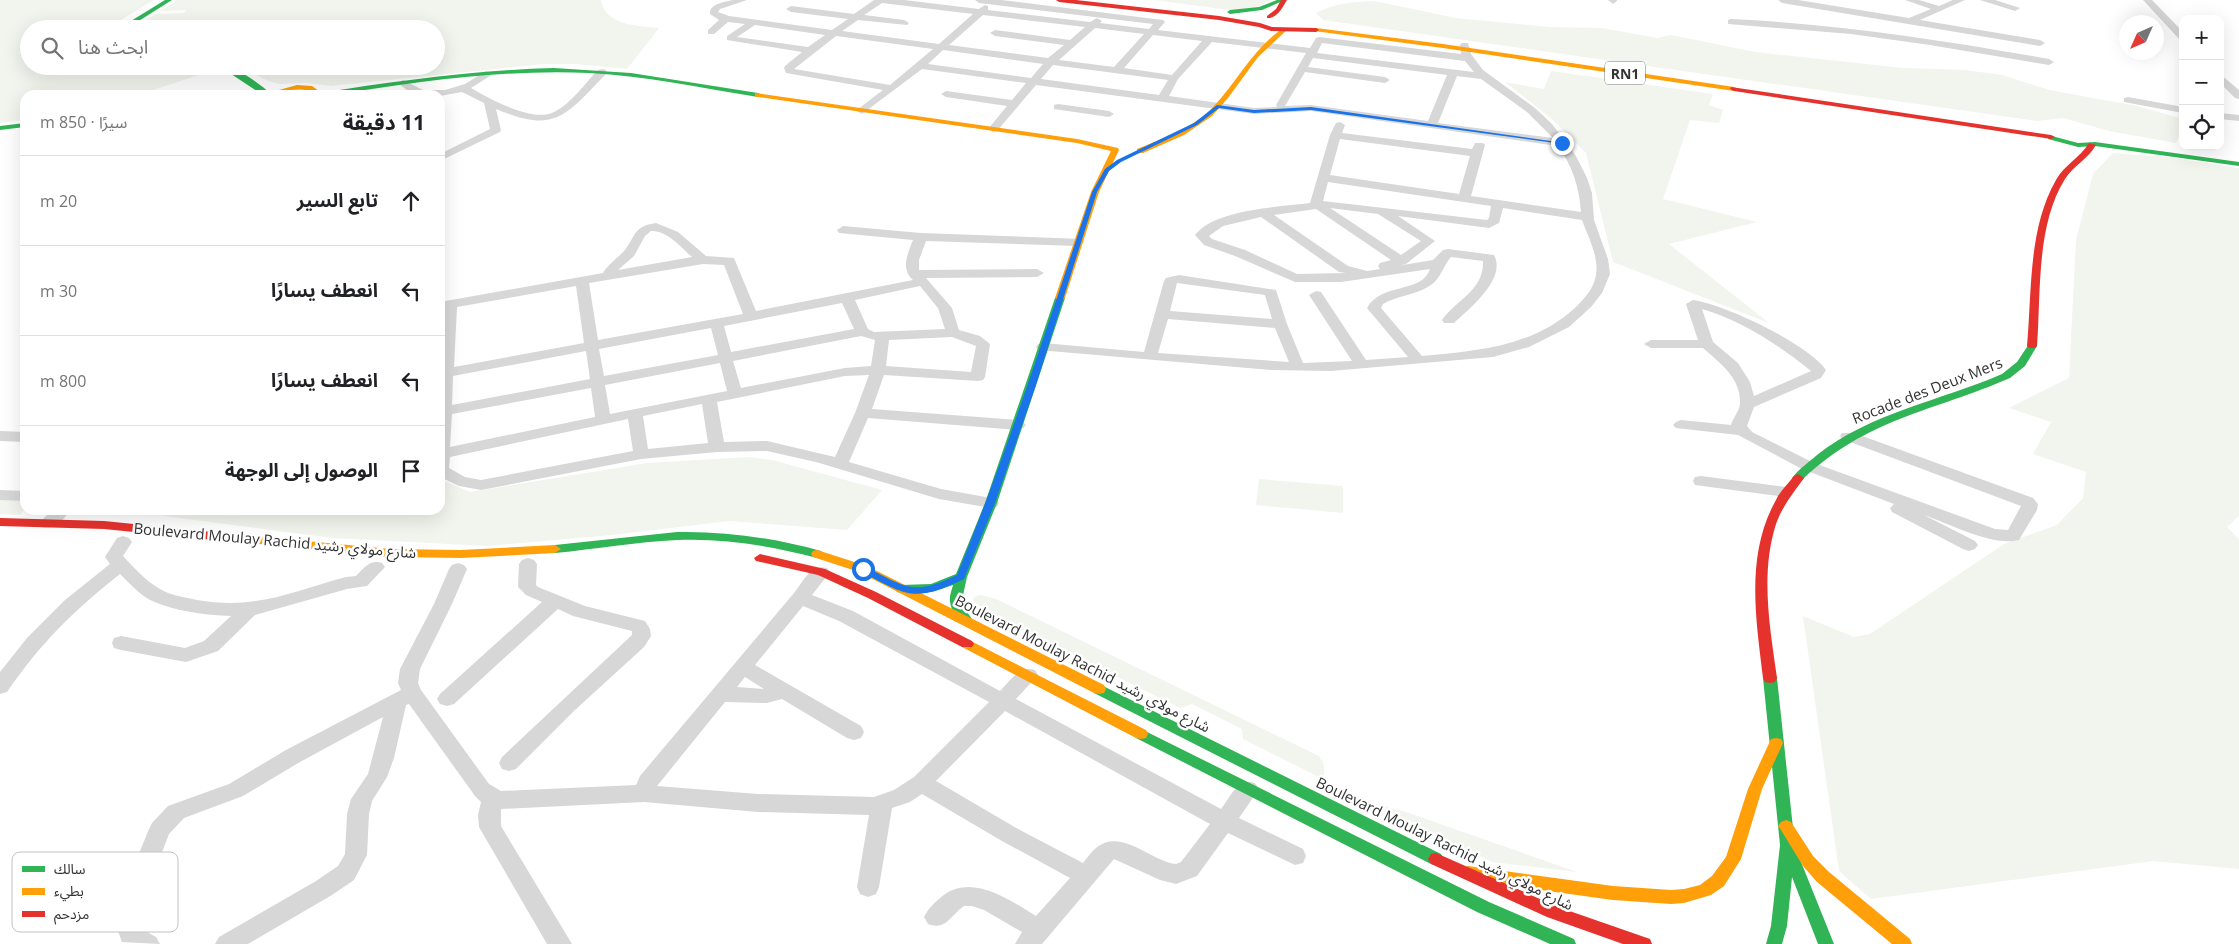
<!DOCTYPE html>
<html lang="ar">
<meta charset="utf-8">
<style>
body{margin:0;font-family:"Open Sans","Noto Sans Arabic",sans-serif;background:#f6f6f6;color:#202124;direction:rtl}
.controls{position:absolute;right:15px;top:15px;display:grid;overflow:hidden;border-radius:10px;box-shadow:0 5px 20px #0002}
.controls button{width:45px;height:45px;display:grid;place-items:center;padding:0;border:0;border-bottom:1px solid #e0e0e0;background:#fff;color:#202124;font:25px sans-serif}
.compass{position:absolute;left:2119px;top:15px;width:45px;height:45px;border-radius:50%;background:#fff;box-shadow:0 5px 20px #0002;rotate:225deg}
.stop{position:absolute;width:15px;height:15px;margin:-11px;border:4px solid #1a73e8;border-radius:50%;background:#fff}
.stop.end{background:#1a73e8;border-color:#fff;box-shadow:0 1px 5px #0008}
.list{margin:0;padding:0;list-style:none}
h2{display:flex;justify-content:space-between;align-items:center;height:65px;margin:0;padding:0 20px;font-size:21px}
h2 small{font-size:16px;font-weight:400;color:#757577}
.list li{display:grid;grid-template-columns:32px 1fr auto;gap:15px;align-items:center;box-sizing:border-box;height:90px;padding:0 20px;border-top:1px solid #e0e0e0}
.list b{display:block;font-size:19px;white-space:nowrap}
.list em{font-size:16px;font-style:normal;color:#757577}
.icon{flex:none;width:28px;height:28px;fill:none;stroke:currentColor;stroke-width:2;stroke-linecap:round;stroke-linejoin:round}
.map{position:relative;flex:none;width:2239px;height:944px;overflow:hidden;direction:ltr}
.search{position:absolute;background:#fff;box-shadow:0 5px 20px #0002;left:20px;top:20px;width:425px;height:55px;display:flex;align-items:center;gap:12px;box-sizing:border-box;padding:0 18px;border-radius:28px;color:#757577;font-size:19px}
.panel{position:absolute;background:#fff;box-shadow:0 5px 20px #0002;left:20px;top:90px;width:425px;height:425px;border-radius:15px;direction:rtl}
.map>svg:first-child{display:block}
.green{fill:#f1f5ed}
.lines{fill:none;stroke-linecap:round;stroke-linejoin:round}
.street{fill:#d7d7d7;fill-rule:evenodd}
.fast{fill:#30b455;fill-rule:evenodd}
.slow{fill:#ff9f0a;fill-rule:evenodd}
.jam{fill:#e5322d;fill-rule:evenodd}
.route{fill:#1a73e8}
.labels{text-anchor:middle;dominant-baseline:central;stroke-width:5;stroke-linejoin:round;paint-order:stroke}
.shield{fill:#fff;stroke:#707070;stroke-width:1}
.shield-label{font-size:14px;font-weight:bold;fill:#333}
.street-label{font-size:15px;fill:#333;stroke:#fff}
.key{fill:#fff;stroke:#c2c2c2;stroke-width:1}
.key-label{font-size:14px;fill:#333}
</style>
<div class="map">
<svg width="2239" height="944" viewBox="0 0 2239 944">
<rect width="100%" height="100%" fill="#fff"/>
<g class="green">
<polygon points="0,0 154,0 106,29 29,29 29,66 197,66 208,72 138,95 25,95 25,120 0,123"/>
<path d="M 177,0 L 601,0 C 605,26 639,26 659,28 L 627,69 L 576,64 L 544,64 L 331,86 L 305,83 L 279,84 L 268,81 L 239,66 L 436,66 L 436,29 L 135,28 L 155,14 L 184,13 L 186,10 L 160,11 Z"/>
<polygon points="1154,0 1272,0 1245,12"/>
<path d="M 1374,1 L 1456,18 L 1550,27 L 1602,28 L 1657,38 L 1671,35 L 1755,52 L 1903,68 L 1965,70 L 2002,75 L 2049,90 L 2137,106 L 2183,119 L 2183,126 L 2176,143 L 2109,131 L 2063,118 L 2037,121 L 1323,20 L 1316,13 C 1335,3 1353,2 1374,1 Z"/>
<polygon points="1551,71 1713,94 1709,105 1723,110 1719,123 1690,120 1663,199 1757,222 1669,244 1769,323 1613,262 1586,153 1552,119 1505,82 1544,89"/>
<polygon points="2113,153 2167,157 2239,168 2239,516 2227,527 2239,539 2239,869 2153,861 1871,899 1839,871 1803,616 1854,637 1870,634 2004,544 2057,525 2083,498 2086,472 2033,454 2051,422 2009,408 2069,378 2076,240 2093,174"/>
<polygon points="750,457 772,460 882,490 847,530 730,521 612,535 488,546 332,538 134,512 135,510 440,510 440,479 470,492 647,463"/>
<polygon points="1259,479 1343,486 1343,513 1256,505"/>
<polygon points="0,499 25,500 25,509 20,515 0,514"/>
<path d="M 981,595 L 996,599 L 1319,756 C 1325,764 1325,769 1323,779 L 1243,739 L 1242,729 L 1192,704 L 1180,708 L 976,607 L 973,599 L 976,596 Z"/>
<polygon points="1374,804 1403,811 1577,872 1492,862"/>
</g>
<g class="lines">
<g class="street">
<path d="M 733,0 L 747,0 L 720,9 L 718,12 L 729,16 L 832,30 L 848,19 L 791,12 L 786,9 L 791,6 L 854,14 L 874,0 L 904,0 L 979,9 L 985,5 L 988,6 L 988,10 L 1090,22 L 1097,18 L 1102,21 L 1100,23 L 1149,29 L 1153,24 L 979,3 L 975,0 L 1001,0 L 1163,20 L 1165,22 L 1158,30 L 1310,48 L 1316,38 L 1319,37 L 1461,54 L 1460,45 L 1462,43 L 1468,43 L 1471,54 L 1483,70 L 1535,108 L 1552,124 L 1576,156 L 1587,178 L 1592,193 L 1594,220 L 1608,259 L 1610,274 L 1602,293 L 1591,307 L 1569,327 L 1529,347 L 1493,357 L 1331,371 L 1271,370 L 1038,350 L 1036,347 L 1038,344 L 1043,343 L 1144,352 L 1164,281 L 1166,278 L 1179,275 L 1276,290 L 1287,324 L 1303,363 L 1352,361 L 1309,295 L 1316,291 L 1321,292 L 1366,360 L 1408,357 L 1367,308 C 1381,282 1422,294 1430,269 L 1341,282 L 1295,282 L 1235,256 L 1204,245 L 1195,235 C 1215,209 1279,207 1310,203 L 1330,135 L 1336,123 L 1340,122 L 1345,125 L 1342,133 L 1472,149 L 1475,143 L 1483,143 L 1485,145 L 1471,196 L 1581,212 C 1579,187 1573,167 1558,146 L 1311,111 L 1254,114 L 1036,85 L 997,131 L 993,132 L 988,129 L 1007,106 L 946,97 L 941,94 L 946,91 L 1012,100 L 1026,83 L 922,69 L 862,114 L 857,111 L 858,109 L 883,90 L 786,73 L 784,68 L 785,66 L 802,52 L 727,40 L 727,36 L 745,24 L 728,22 L 714,34 L 708,34 L 708,30 L 719,20 L 710,14 C 709,4 724,2 733,0 ZM 882,3 L 973,14 L 939,44 L 842,31 L 858,20 L 907,25 L 909,23 L 904,20 L 864,15 ZM 983,15 L 1085,27 L 1070,40 L 995,30 L 990,33 L 995,36 L 1064,45 L 1048,58 L 949,45 ZM 755,25 L 825,35 L 808,47 L 737,37 ZM 1095,28 L 1144,34 L 1114,67 L 1059,60 ZM 1153,35 L 1202,41 L 1172,75 L 1124,68 ZM 836,36 L 933,49 L 890,85 L 794,69 ZM 1212,42 L 1306,53 L 1276,105 L 1277,107 L 1254,108 L 1169,96 L 1178,79 ZM 1322,43 L 1465,61 L 1474,72 L 1317,53 ZM 943,50 L 1043,64 L 1031,78 L 928,64 ZM 1313,58 L 1447,75 L 1428,121 L 1311,105 L 1285,106 L 1305,72 L 1385,83 L 1390,80 L 1385,77 L 1308,67 ZM 1053,65 L 1168,80 L 1159,95 L 1041,79 ZM 1457,76 L 1481,79 L 1527,112 L 1553,138 L 1438,123 ZM 1340,139 L 1470,156 L 1459,194 L 1330,175 ZM 1328,182 L 1491,206 L 1489,218 L 1487,220 L 1323,201 ZM 1330,208 L 1378,214 L 1421,241 L 1401,255 ZM 1503,208 L 1582,220 C 1588,237 1599,256 1596,275 C 1594,288 1585,298 1576,307 C 1533,347 1477,351 1422,356 L 1381,308 L 1383,304 C 1398,295 1417,295 1431,285 C 1441,278 1443,266 1451,257 L 1483,261 C 1484,291 1457,299 1442,320 L 1444,323 L 1454,323 C 1469,309 1507,279 1494,255 L 1448,249 L 1443,250 L 1433,260 L 1397,266 L 1406,264 L 1435,241 L 1398,216 L 1489,228 L 1499,223 ZM 1316,209 L 1391,260 L 1380,263 L 1378,266 L 1380,269 L 1367,271 L 1348,266 L 1274,215 ZM 1261,217 L 1339,272 L 1346,273 L 1297,274 L 1245,250 L 1212,239 L 1209,236 L 1223,226 ZM 1177,283 L 1265,295 L 1272,319 L 1170,311 ZM 1168,319 L 1275,328 L 1289,362 L 1158,353 Z"/>
<polygon points="1608,0 1617,0 1617,1 1613,4"/>
<polygon points="1778,0 1798,0 1909,18 1931,9 1905,0 1919,0 1939,6 1953,0 1965,0 1920,20 2040,40 2045,43 2040,46 1782,3"/>
<polygon points="1980,0 1995,0 2020,8 2015,11"/>
<polygon points="2143,0 2152,0 2183,32 2183,41 2180,40"/>
<path d="M 1731,19 C 1838,24 1943,40 2049,59 L 2054,62 L 2049,65 L 1930,45 L 1851,34 L 1728,24 L 1728,20 Z"/>
<path d="M 602,69 L 606,70 L 606,74 C 565,116 556,134 496,109 L 501,130 L 500,132 L 440,161 L 440,154 L 490,129 L 484,103 L 462,92 L 440,96 L 419,95 L 408,91 L 398,83 L 403,80 L 423,90 L 445,90 L 465,84 L 486,71 L 491,74 L 490,76 L 471,88 C 490,99 533,123 554,112 C 571,104 585,83 598,70 Z"/>
<polygon points="2220,74 2239,90 2239,99 2235,98 2220,83"/>
<polygon points="2128,97 2183,107 2183,113 2124,102 2124,98"/>
<polygon points="1058,104 1109,111 1114,114 1109,117 1054,109 1054,105"/>
<polygon points="2220,113 2239,115 2239,121 2220,119"/>
<path d="M 656,223 L 678,232 L 706,256 L 734,258 L 756,311 L 913,280 C 900,269 908,253 913,240 L 839,233 L 837,230 L 843,226 L 921,233 L 1082,239 L 1084,242 L 1078,246 L 926,241 L 919,260 L 919,270 L 1037,269 L 1044,273 L 1037,277 L 926,278 L 952,308 L 959,330 L 980,336 L 990,344 L 985,377 L 983,380 L 978,381 L 884,375 L 872,409 L 1018,420 L 1023,422 L 1026,425 L 1023,428 L 1018,430 L 868,418 L 849,462 L 941,489 L 997,499 L 999,503 L 997,507 L 991,508 L 939,499 L 816,462 L 767,451 L 717,452 L 641,459 L 481,490 L 459,486 L 440,477 L 440,355 L 443,310 L 440,310 L 440,302 L 603,273 C 609,263 618,258 625,250 C 636,235 634,226 656,223 ZM 651,231 C 667,230 682,248 692,257 L 618,270 L 634,256 L 645,236 ZM 703,264 L 724,265 L 743,314 L 598,340 L 589,283 ZM 576,286 L 584,343 L 454,367 L 457,307 ZM 920,286 L 938,308 L 945,329 L 874,332 L 868,329 L 855,300 ZM 842,303 L 854,329 L 731,352 L 724,326 ZM 711,328 L 718,355 L 604,376 L 599,349 ZM 861,336 L 875,340 L 871,366 L 845,368 L 741,388 L 733,361 ZM 952,337 L 976,346 L 971,372 L 886,366 L 889,340 ZM 586,351 L 590,379 L 452,405 L 453,376 ZM 720,363 L 727,391 L 610,414 L 605,385 ZM 869,375 L 855,413 L 835,457 L 767,441 L 724,442 L 717,402 L 845,376 ZM 591,388 L 595,417 L 450,447 L 452,414 ZM 702,404 L 708,443 L 648,449 L 643,416 ZM 628,419 L 633,451 L 481,480 L 465,477 L 449,468 L 450,457 Z"/>
<path d="M 1693,300 C 1724,304 1808,344 1826,370 L 1821,378 L 1754,407 L 1747,426 L 1752,432 L 1814,463 L 1995,529 L 2008,530 L 2021,506 L 1842,439 L 1840,436 L 1842,433 L 1854,433 L 2033,498 L 2038,504 L 2037,510 L 2019,540 C 1993,547 1950,524 1924,515 L 1975,541 L 1978,545 L 1975,549 L 1969,551 L 1963,549 L 1892,512 L 1890,508 L 1894,504 L 1802,469 L 1738,435 L 1676,428 L 1673,425 L 1676,422 L 1681,420 L 1731,425 C 1733,418 1740,410 1740,403 C 1741,378 1720,363 1703,348 L 1651,348 L 1644,344 L 1651,340 L 1698,340 L 1686,304 ZM 1702,309 C 1741,320 1780,346 1811,371 L 1754,396 L 1750,382 L 1738,363 L 1713,342 Z"/>
<polygon points="0,431 25,432 25,442 0,441"/>
<polygon points="1701,476 1786,487 1792,488 1794,492 1792,496 1786,497 1695,485 1693,481 1695,477"/>
<polygon points="0,490 25,491 25,501 0,500"/>
<path d="M 52,510 L 70,510 C 64,520 54,530 42,527 L 39,523 Z"/>
<path d="M 123,536 L 129,538 L 132,542 L 123,556 C 134,568 146,581 160,589 C 171,596 185,597 197,600 C 256,610 291,592 346,577 L 356,576 C 364,568 370,559 382,563 L 385,567 L 367,586 L 347,589 L 255,615 L 218,651 L 186,662 L 121,650 L 114,648 L 112,643 L 114,638 L 121,636 L 185,648 L 204,641 L 231,616 C 205,615 173,611 150,600 C 139,594 129,583 120,574 C 73,611 41,643 7,692 L 0,694 L 0,672 L 27,638 L 65,600 L 110,564 L 105,557 L 117,538 Z"/>
<polygon points="528,558 534,560 537,564 536,585 538,587 585,606 645,621 650,629 651,636 644,647 575,710 516,769 509,771 502,769 499,763 502,757 632,635 632,631 573,616 558,609 454,704 447,706 440,704 437,699 440,694 542,602 526,595 518,587 519,564 522,560"/>
<path d="M 458,563 L 464,565 L 467,569 L 452,604 L 420,669 L 418,683 L 421,690 L 489,784 L 501,791 L 636,785 L 640,776 L 794,593 C 803,582 811,563 827,568 L 830,572 L 812,595 L 853,611 L 1000,691 C 1010,681 1020,665 1035,670 L 1038,675 L 1016,699 L 1221,809 C 1230,797 1238,777 1255,783 L 1259,789 L 1239,818 L 1303,849 L 1306,856 L 1303,863 L 1295,865 L 1228,833 L 1197,876 L 1176,884 L 1160,880 L 1114,859 L 1042,944 L 1015,944 L 1022,932 L 984,910 L 972,906 L 964,906 C 951,915 946,931 928,924 L 924,917 C 928,909 933,904 939,899 C 969,871 1008,899 1036,916 L 1070,878 L 1002,841 L 922,794 L 910,802 L 892,808 L 879,887 L 876,894 L 868,897 L 860,894 L 857,887 L 869,815 L 758,812 L 644,802 L 501,809 L 501,826 L 572,944 L 547,944 L 479,827 L 478,815 L 481,802 L 475,796 L 409,704 L 406,705 L 394,758 L 387,777 L 372,801 L 369,814 L 367,855 L 354,880 L 332,895 L 248,944 L 215,944 L 219,937 L 316,881 L 338,866 L 345,854 L 347,814 L 351,799 L 368,774 L 383,717 L 300,762 L 243,796 L 184,818 L 169,834 L 137,917 L 140,928 L 156,937 L 160,944 L 122,942 L 113,917 L 149,829 L 152,823 L 168,806 L 229,784 L 286,750 L 401,690 L 398,683 L 400,669 L 434,604 L 449,569 L 452,565 ZM 803,606 L 839,621 L 989,702 L 914,777 L 894,790 L 874,797 L 758,794 L 657,786 L 725,702 L 767,703 L 782,699 L 847,738 L 854,740 L 861,738 L 864,732 L 861,726 L 755,665 ZM 745,677 L 764,689 L 737,687 ZM 1005,711 L 1210,824 L 1181,862 L 1176,864 C 1150,861 1121,827 1096,848 C 1091,852 1087,858 1083,863 L 1018,829 L 936,781 Z"/>
</g>
<g class="fast">
<polygon points="165,0 172,0 126,29 118,29"/>
<polygon points="1277,0 1285,0 1262,10 1230,14 1227,12 1230,10 1259,7"/>
<path d="M 219,66 C 236,66 259,83 272,95 L 263,95 Z"/>
<path d="M 554,68 L 631,73 L 758,93 L 762,95 L 758,97 C 702,88 646,76 589,73 C 503,69 417,82 333,95 L 315,95 L 319,93 C 397,81 475,70 554,68 Z"/>
<polygon points="25,123 25,127 0,130 0,126"/>
<polygon points="2048,135 2078,143 2095,142 2239,162 2239,166 2095,146 2078,147 2048,139"/>
<path d="M 1060,295 L 1065,298 L 997,503 L 967,577 L 962,600 L 965,609 L 974,622 L 973,625 C 961,629 951,612 950,601 C 949,596 952,590 953,585 L 932,592 L 901,593 L 897,592 L 895,589 L 897,586 L 901,585 L 931,584 L 956,574 L 985,503 L 1055,298 Z"/>
<path d="M 2032,343 L 2037,346 L 2025,366 L 2010,378 C 1932,412 1867,418 1802,480 L 1794,480 L 1792,478 C 1799,469 1809,462 1817,455 C 1872,412 1940,401 2002,374 L 2017,362 L 2029,344 Z"/>
<path d="M 677,532 C 726,531 774,538 821,551 L 823,554 L 817,558 C 771,546 724,538 677,540 C 636,542 596,549 555,553 L 549,549 L 555,545 Z"/>
<polygon points="1770,673 1775,674 1777,678 1795,847 1834,944 1818,944 1792,877 1787,926 1782,944 1766,944 1771,926 1780,845 1763,678 1765,674"/>
<polygon points="1099,684 1441,854 1444,859 1441,864 1436,865 1431,864 1094,693 1092,689 1094,685"/>
<polygon points="1141,729 1489,902 1574,939 1576,944 1550,944 1477,912 1136,738 1134,734 1136,730"/>
</g>
<g class="slow">
<path d="M 1283,28 L 1288,29 L 1258,57 L 1228,98 L 1212,116 L 1184,135 L 1143,153 L 1137,153 L 1137,149 C 1164,138 1194,128 1214,106 C 1239,79 1252,50 1283,28 Z"/>
<polygon points="1316,28 1443,44 1734,87 1738,89 1734,91 1443,48 1314,31 1313,30"/>
<path d="M 297,85 L 312,86 L 319,91 L 317,95 L 309,95 L 311,92 C 297,85 277,95 261,95 Z"/>
<polygon points="755,93 1077,139 1118,148 1119,150 1099,192 1065,298 1060,301 1055,298 1091,192 1111,151 1077,143 758,97 755,97"/>
<polygon points="243,535 390,549 461,550 555,545 561,549 555,553 461,558 390,557 239,542 237,539"/>
<polygon points="817,550 867,566 1104,685 1106,689 1104,693 1099,694 1094,693 859,572 813,557 811,554 813,551"/>
<polygon points="967,639 1146,730 1148,734 1146,738 1141,739 1136,738 962,647 960,644 962,641"/>
<polygon points="1776,738 1781,739 1783,743 1762,789 1741,859 1724,886 1711,895 1684,903 1671,904 1613,900 1468,880 1463,878 1460,873 1463,868 1468,866 1613,886 1671,890 1684,889 1700,885 1712,876 1726,857 1748,789 1771,739"/>
<polygon points="1786,820 1791,822 1813,856 1829,872 1910,939 1912,944 1892,944 1817,882 1803,866 1781,830 1778,826 1781,822"/>
</g>
<g class="jam">
<polygon points="1056,0 1076,0 1219,16 1260,23 1272,27 1316,28 1319,30 1316,32 1271,31 1259,27 1219,20 1059,2"/>
<path d="M 1281,0 L 1287,0 C 1282,8 1277,19 1267,18 L 1267,16 L 1276,9 Z"/>
<polygon points="1731,87 2051,135 2055,137 2051,139 1734,91 1730,89"/>
<path d="M 2089,143 L 2096,145 C 2088,159 2073,166 2065,179 C 2036,225 2041,293 2037,346 L 2035,348 L 2029,348 L 2027,346 C 2032,291 2028,229 2056,180 C 2064,165 2080,158 2089,143 Z"/>
<path d="M 1798,474 L 1804,478 C 1793,493 1782,507 1776,524 C 1760,574 1770,628 1777,678 L 1775,682 L 1770,683 L 1765,682 L 1763,678 C 1756,619 1745,555 1776,500 C 1780,491 1788,484 1794,476 Z"/>
<polygon points="0,518 104,521 243,535 249,539 243,543 104,529 0,526"/>
<polygon points="760,554 825,569 876,592 972,641 974,644 972,647 962,647 868,598 818,575 756,561 754,558"/>
<polygon points="1436,853 1558,907 1650,939 1652,944 1623,944 1547,917 1431,864 1428,859 1431,854"/>
</g>
</g>
<path class="route" d="M 1217,105 L 1254,110 L 1311,107 L 1565,143 L 1562,144 L 1311,110 L 1254,113 L 1219,108 L 1197,125 L 1121,162 L 1109,171 L 1097,192 L 1036,385 L 995,503 L 964,579 C 914,603 907,596 860,571 L 860,567 L 866,567 C 908,588 913,596 957,575 C 1008,450 1049,321 1092,192 L 1105,169 L 1117,160 L 1194,123 Z"/>
<g class="labels">
<rect class="shield" x="1605" y="61.5" width="40" height="23" rx="4"/>
<g class="shield-label">
<text x="1625" y="73">RN1</text>
</g>
<g class="street-label">
<text transform="translate(1927 390) rotate(-21)">Rocade des Deux Mers</text>
<text transform="translate(275 540) rotate(5)">Boulevard Moulay Rachid شارع مولاي رشيد</text>
<text transform="translate(1083 663) rotate(27)">Boulevard Moulay Rachid شارع مولاي رشيد</text>
<text transform="translate(1445 843) rotate(26)">Boulevard Moulay Rachid شارع مولاي رشيد</text>
</g>
</g>
<rect x="12" y="852" width="166" height="80" rx="8" class="key"/>
<rect x="22" y="866" width="23" height="6" fill="#30b455"/>
<rect x="22" y="888" width="23" height="7" fill="#ff9f0a"/>
<rect x="22" y="911" width="23" height="6" fill="#e5322d"/>
<g class="key-label">
<text x="54" y="874">سالك</text>
<text x="54" y="896">بطيء</text>
<text x="54" y="919">مزدحم</text>
</g>
</svg>
<div class="controls">
<button>+</button>
<button>−</button>
<button><svg class="icon" aria-label="locate" viewBox="0 0 24 24"><circle cx="12" cy="12" r="6"/><path d="M12 2v4M12 18v4M2 12h4M18 12h4"/></svg></button>
</div>
<svg class="compass" viewBox="-18 -18 36 36"><path d="M0-13l5 13h-10z" fill="#e53935"/><path d="M0 13l5-13h-10z" fill="#757577"/></svg>
<div class="stop" style="left:863px;top:569px"></div>
<div class="stop end" style="left:1562px;top:143px"></div>
<div class="search"><svg class="icon" aria-label="search" viewBox="0 0 24 24"><circle cx="10" cy="10" r="6"/><path d="M15 15l6 6"/></svg>ابحث هنا</div>
<section class="panel">
<h2>11 دقيقة<small>سيرًا · 850 m</small></h2>
<ul class="list">
<li><svg class="icon" aria-label="ahead" viewBox="0 0 24 24"><path d="M12 20V5M6 11l6-6 6 6"/></svg><div><b>تابع السير</b></div><em>20 m</em></li>
<li><svg class="icon" aria-label="left" viewBox="0 0 24 24"><path d="M17 20v-9H6M10 6l-5 5 5 5"/></svg><div><b>انعطف يسارًا</b></div><em>30 m</em></li>
<li><svg class="icon" aria-label="left" viewBox="0 0 24 24"><path d="M17 20v-9H6M10 6l-5 5 5 5"/></svg><div><b>انعطف يسارًا</b></div><em>800 m</em></li>
<li><svg class="icon" aria-label="arrive" viewBox="0 0 24 24"><path d="M6 21V4h12l-3 4 3 4H6"/></svg><div><b>الوصول إلى الوجهة</b></div></li>
</ul>
</section>
</div>
